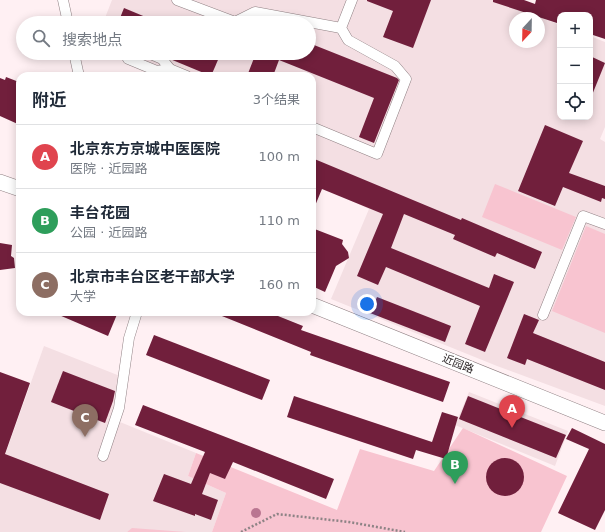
<!DOCTYPE html>
<html lang="zh">
<meta charset="utf-8">
<style>
body{margin:0;font-family:"DejaVu Sans","Noto Sans SC",sans-serif;background:#f2f2f3;color:#1f2937}
.controls{position:absolute;right:12px;top:12px;display:grid;overflow:hidden;border-radius:8px;box-shadow:0 2px 10px #0003}
.controls button{width:36px;height:36px;display:grid;place-items:center;padding:0;border:0;border-bottom:1px solid #e0e1e3;background:#fff;color:#1f2937;font:20px sans-serif}
.compass{position:absolute;left:509px;top:12px;width:36px;height:36px;border-radius:50%;background:#fff;box-shadow:0 2px 10px #0003;rotate:202deg}
.you{position:absolute;left:367px;top:304px;width:14px;height:14px;margin:-10px;border:3px solid #fff;border-radius:50%;background:#1a73e8;box-shadow:0 0 0 6px #1a73e833}
.badge{display:grid;place-items:center;width:26px;height:26px;border-radius:50%;background:#2563eb;color:#fff;font-size:13px;font-weight:700}
.pin{position:absolute;translate:-50% -33px;filter:drop-shadow(0 1px 2px #0008)}
.pin::after{content:'';position:absolute;top:21px;width:14px;height:12px;background:inherit;clip-path:polygon(0 0,100% 0,50% 100%)}
.list{margin:0;padding:0;list-style:none}
h2{display:flex;justify-content:space-between;align-items:center;height:52px;margin:0;padding:0 16px;font-size:17px}
h2 small{font-size:13px;font-weight:400;color:#747a83}
.list li{display:grid;grid-template-columns:26px 1fr auto;gap:12px;align-items:center;box-sizing:border-box;height:64px;padding:0 16px;border-top:1px solid #e0e1e3}
.list b{display:block;font-size:15px;white-space:nowrap}
.list p{margin:0;font-size:13px;white-space:nowrap;color:#747a83}
.list em{font-size:13px;font-style:normal;color:#747a83}
.icon{flex:none;width:22px;height:22px;fill:none;stroke:currentColor;stroke-width:2;stroke-linecap:round;stroke-linejoin:round}
.map{position:relative;flex:none;width:605px;height:532px;overflow:hidden}
.search{position:absolute;background:#fff;box-shadow:0 2px 10px #0003;left:16px;top:16px;width:300px;height:44px;display:flex;align-items:center;gap:10px;box-sizing:border-box;padding:0 14px;border-radius:22px;color:#747a83;font-size:15px}
.panel{position:absolute;background:#fff;box-shadow:0 2px 10px #0003;left:16px;top:72px;width:300px;height:244px;border-radius:12px}
.map>svg:first-child{display:block}
.built{fill:#f4dfe3;fill-rule:evenodd}
.green{fill:#f8c4d0}
.building{fill:#711f3c}
.lines{fill:none;stroke-linecap:round;stroke-linejoin:round}
.street-casing{stroke:#908184;stroke-width:11}
.secondary-casing{stroke:#908184;stroke-width:16}
.path{stroke:#8d8385;stroke-width:2.5;stroke-dasharray:2 2;stroke-linecap:butt}
.street{stroke:#fff;stroke-width:10}
.secondary{stroke:#fff;stroke-width:15}
.tree{fill:#ba7691}
.labels{text-anchor:middle;dominant-baseline:central;stroke-width:4;stroke-linejoin:round;paint-order:stroke}
.street-label{font-size:11px;fill:#2b2526;stroke:#fff}
</style>
<div class="map">
<svg width="605" height="532" viewBox="0 0 605 532">
<rect width="100%" height="100%" fill="#fff0f3"/>
<g class="built">
<path d="M 112,0 L 495,0 L 560,25 L 560,117 L 590,117 L 590,36 L 605,42 L 605,127 L 600,139 L 605,142 L 605,406 L 497,366 L 331,299 L 369,209 L 312,183 L 312,76 L 161,76 L 119,58 L 118,53 L 309,53 L 309,23 L 103,23 ZM 515,18 L 539,18 L 539,42 L 515,42 Z"/>
<polygon points="44,346 120,376 113,416 120,422 196,453 188,476 226,493 212,532 175,532 130,530 127,532 0,532 0,469"/>
<polygon points="469,392 568,431 555,466 455,425"/>
</g>
<g class="green">
<polygon points="495,184 576,217 562,250 482,217"/>
<polygon points="586,226 605,234 605,333 552,311"/>
<polygon points="463,428 567,476 541,532 212,532 226,493 188,476 196,453 337,510 360,449 434,471"/>
<polygon points="132,528 186,532 127,532"/>
</g>
<g class="building">
<polygon points="367,0 431,0 413,48 383,37 393,11 367,1"/>
<polygon points="493,0 524,0 535,4 536,0 605,0 605,39 590,34 590,15 560,15 560,24 493,2"/>
<polygon points="124,8 160,23 118,23"/>
<polygon points="309,43 397,78 399,80 374,143 359,137 374,98 279,60 273,76 247,76 256,53 309,53"/>
<polygon points="164,53 221,53 211,76 170,59"/>
<polygon points="590,56 605,63 590,100"/>
<polygon points="6,77 19,82 16,89 20,91 20,125 0,116 0,78 5,80"/>
<polygon points="545,125 583,141 569,173 605,186 605,199 602,198 601,202 563,187 555,206 518,191"/>
<polygon points="312,158 461,220 462,218 542,252 535,269 497,253 495,257 453,239 455,235 404,214 391,248 489,288 494,274 514,282 485,352 465,344 480,306 386,267 378,285 357,276 383,214 322,189 312,213"/>
<polygon points="312,228 343,240 342,244 348,252 349,258 336,266 325,292 312,286"/>
<polygon points="0,243 12,245 11,256 14,258 15,268 0,270"/>
<polygon points="377,297 451,326 445,342 370,313"/>
<polygon points="52,312 118,312 108,336"/>
<polygon points="212,312 268,312 303,326 301,330 450,382 443,402 310,355 311,352"/>
<polygon points="524,314 539,320 533,333 605,362 605,390 527,359 525,365 507,358"/>
<polygon points="154,335 270,380 262,400 146,355"/>
<polygon points="63,371 115,391 113,401 105,423 51,402"/>
<polygon points="0,372 30,383 5,454 109,494 100,520 0,483"/>
<polygon points="294,396 432,442 442,412 458,417 446,459 416,450 413,459 287,417"/>
<polygon points="468,396 566,435 556,458 459,419"/>
<polygon points="143,405 334,479 326,499 233,462 225,479 210,473 202,494 218,500 211,520 195,514 195,516 153,501 164,474 191,484 205,452 135,425"/>
<polygon points="572,428 605,444 605,510 595,530 558,513 589,449 566,439"/>
<circle cx="505" cy="477" r="19"/>
</g>
<g class="lines">
<g class="street-casing">
<g id="street">
<polyline points="63,0 68,23"/>
<polyline points="177,0 235,22 255,12 341,28"/>
<polyline points="74,53 79,76"/>
<polyline points="125,53 128,59 157,71 170,69"/>
<polyline points="148,53 162,59 170,69 187,76"/>
<polyline points="312,127 377,154 406,79 395,66 348,40 341,28 352,0"/>
<polyline points="543,315 583,216 605,224"/>
<polyline points="103,456 119,408 129,338 137,312"/>
</g>
</g>
<g class="secondary-casing">
<g id="secondary">
<polyline points="0,182 20,189"/>
<polyline points="312,305 605,423"/>
</g>
</g>
<polyline class="path" points="241,532 277,514 349,522 405,532"/>
<use href="#street" class="street"/>
<use href="#secondary" class="secondary"/>
</g>
<circle class="tree" cx="256" cy="513" r="5"/>
<g class="labels">
<g class="street-label">
<text transform="translate(458 364) rotate(22)">近园路</text>
</g>
</g>
</svg>
<div class="controls">
<button>+</button>
<button>−</button>
<button><svg class="icon" aria-label="locate" viewBox="0 0 24 24"><circle cx="12" cy="12" r="6"/><path d="M12 2v4M12 18v4M2 12h4M18 12h4"/></svg></button>
</div>
<svg class="compass" viewBox="-18 -18 36 36"><path d="M0-13l5 13h-10z" fill="#e53935"/><path d="M0 13l5-13h-10z" fill="#747a83"/></svg>
<div class="you"></div>
<div class="pin badge" style="left:512px;top:428px;background:#e0444e">A</div>
<div class="pin badge" style="left:455px;top:484px;background:#2e9e5b">B</div>
<div class="pin badge" style="left:85px;top:437px;background:#8d6e63">C</div>
<div class="search"><svg class="icon" aria-label="search" viewBox="0 0 24 24"><circle cx="10" cy="10" r="6"/><path d="M15 15l6 6"/></svg>搜索地点</div>
<section class="panel">
<h2>附近<small>3个结果</small></h2>
<ul class="list">
<li><span class="badge" style="background:#e0444e">A</span><div><b>北京东方京城中医医院</b><p>医院 · 近园路</p></div><em>100 m</em></li>
<li><span class="badge" style="background:#2e9e5b">B</span><div><b>丰台花园</b><p>公园 · 近园路</p></div><em>110 m</em></li>
<li><span class="badge" style="background:#8d6e63">C</span><div><b>北京市丰台区老干部大学</b><p>大学</p></div><em>160 m</em></li>
</ul>
</section>
</div>
